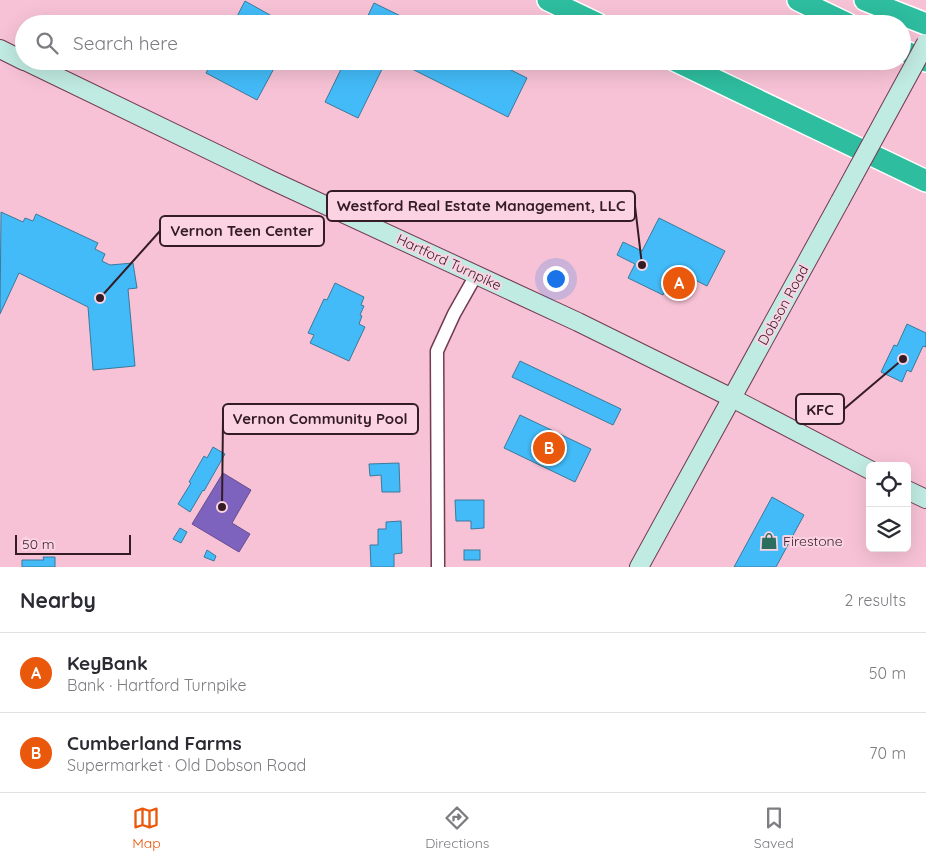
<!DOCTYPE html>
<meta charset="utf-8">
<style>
body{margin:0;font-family:Quicksand,sans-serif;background:#f2f2f3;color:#2b2b33}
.controls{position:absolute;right:15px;bottom:15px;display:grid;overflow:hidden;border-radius:8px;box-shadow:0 5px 20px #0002}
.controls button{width:45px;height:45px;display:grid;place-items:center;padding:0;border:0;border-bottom:1px solid #e1e1e2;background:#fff;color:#2b2b33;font:25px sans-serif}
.scale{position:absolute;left:15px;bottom:12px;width:116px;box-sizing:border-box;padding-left:5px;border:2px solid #341c25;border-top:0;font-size:14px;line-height:18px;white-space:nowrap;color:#341c25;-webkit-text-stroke:4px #fcd3e2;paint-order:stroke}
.you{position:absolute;left:555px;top:278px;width:18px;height:18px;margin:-12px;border:4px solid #fff;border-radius:50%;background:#1a73e8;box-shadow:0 0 0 8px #1a73e833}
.badge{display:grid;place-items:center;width:32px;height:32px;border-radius:50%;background:#ea580c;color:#fff;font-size:16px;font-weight:700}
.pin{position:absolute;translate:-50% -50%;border:2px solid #fff;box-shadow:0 1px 5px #0006}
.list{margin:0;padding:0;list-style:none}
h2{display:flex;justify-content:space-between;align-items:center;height:65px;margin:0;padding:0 20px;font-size:21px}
h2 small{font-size:16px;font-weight:400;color:#7c7c81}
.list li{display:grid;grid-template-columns:32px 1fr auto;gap:15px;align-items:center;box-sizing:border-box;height:80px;padding:0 20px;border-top:1px solid #e1e1e2}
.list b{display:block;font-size:19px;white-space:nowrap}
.list p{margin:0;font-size:16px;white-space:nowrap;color:#7c7c81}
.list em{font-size:16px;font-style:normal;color:#7c7c81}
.icon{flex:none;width:28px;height:28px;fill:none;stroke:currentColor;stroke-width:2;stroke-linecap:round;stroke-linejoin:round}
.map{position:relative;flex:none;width:926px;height:567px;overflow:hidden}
.search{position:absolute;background:#fff;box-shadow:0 5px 20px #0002;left:15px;right:15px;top:15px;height:55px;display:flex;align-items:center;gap:12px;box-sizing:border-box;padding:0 18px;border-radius:28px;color:#7c7c81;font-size:19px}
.sheet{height:225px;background:#fff}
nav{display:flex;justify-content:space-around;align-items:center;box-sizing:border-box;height:70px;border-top:1px solid #e1e1e2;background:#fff;font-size:14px;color:#7c7c81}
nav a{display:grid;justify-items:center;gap:2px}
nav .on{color:#ea580c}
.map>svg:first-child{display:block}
.water{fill:#7d63bd;stroke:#674e8f}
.building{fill:#43bbf8;stroke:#3c799a}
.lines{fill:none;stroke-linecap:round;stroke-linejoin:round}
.street-casing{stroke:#723b52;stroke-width:15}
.secondary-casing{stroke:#723b52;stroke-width:20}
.highway-casing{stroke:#fff;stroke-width:24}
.street{stroke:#fff;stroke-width:12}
.secondary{stroke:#c0ebe2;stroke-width:18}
.highway{stroke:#2ebd9f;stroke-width:21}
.secondary-bridge-casing{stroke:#723b52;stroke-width:20;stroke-linecap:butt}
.secondary-bridge{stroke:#c0ebe2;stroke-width:18}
.labels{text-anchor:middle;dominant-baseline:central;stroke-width:4;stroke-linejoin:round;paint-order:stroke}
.street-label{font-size:14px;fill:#341c25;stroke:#fcd3e2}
.poi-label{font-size:14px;fill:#341c25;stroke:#fcd3e2;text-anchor:start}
.leader{fill:none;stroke:#341c25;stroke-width:2}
.callout-dot{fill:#341c25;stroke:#fcd3e2;stroke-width:2}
.callout{fill:#fcd3e2;stroke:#341c25;stroke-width:2}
.callout-label{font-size:15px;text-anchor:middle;font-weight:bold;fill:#341c25}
</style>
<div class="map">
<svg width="926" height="567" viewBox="0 0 926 567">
<rect width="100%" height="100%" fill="#f7c2d5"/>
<polygon class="water" points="223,473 251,490 232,523 250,534 239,552 192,524"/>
<g class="building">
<polygon points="245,1 286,24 233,24"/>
<polygon points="374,3 417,24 364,24"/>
<polygon points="212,61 278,61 257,100 206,73"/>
<polygon points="345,61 386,61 358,118 325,102"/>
<polygon points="396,61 493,61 527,78 508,117"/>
<polygon points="1,212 23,222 25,218 33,221 36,214 98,243 95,249 105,254 102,261 110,265 133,263 137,288 128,289 135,366 93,370 88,307 19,273 0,314"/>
<polygon points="659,218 725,251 707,286 691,278 684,291 669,283 663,295 628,278 635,264 617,255 623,242 642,251"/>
<polygon points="335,283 364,297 361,305 364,306 360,315 362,316 359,324 365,327 349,361 310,343 314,335 308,333 324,299 327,300"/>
<polygon points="907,324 926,333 926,347 923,346 911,372 907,370 902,382 881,372 894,345 897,346"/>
<polygon points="520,361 621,409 613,425 512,377"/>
<polygon points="520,415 591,449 575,482 504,448"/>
<polygon points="213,447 225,454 204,491 203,490 190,512 178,504 191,483 189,482 204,456 207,458"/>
<polygon points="399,463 400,492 382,492 381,475 370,476 369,464"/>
<polygon points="772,497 804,515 776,567 734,567"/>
<polygon points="455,500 484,500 484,528 471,529 471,521 456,521"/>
<polygon points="401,521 402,553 394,554 394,567 371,567 370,545 378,545 378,529 386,529 386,522"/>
<polygon points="180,528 187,532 181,543 173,539"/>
<polygon points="207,550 216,556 214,561 204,557"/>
<rect x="464" y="550" width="16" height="10"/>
<polygon points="43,557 55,557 55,567 22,567 22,560 44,560"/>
</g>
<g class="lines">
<g class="street-casing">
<polyline id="street" points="438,567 437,351 454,314 476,275"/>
</g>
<g class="secondary-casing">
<g id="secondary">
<polyline points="0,49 24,61"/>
<polyline points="25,61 271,180 578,322 732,398 870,470"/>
<polyline points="907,490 926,499"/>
<polyline points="639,567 840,201"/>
</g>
</g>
<g class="highway-casing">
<g id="highway">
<polyline points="548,0 598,24"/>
<polyline points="798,0 848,24"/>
<polyline points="865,0 926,24"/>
<polyline points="902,50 926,61"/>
<polyline points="676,61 926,181"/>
</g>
</g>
<use href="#street" class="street"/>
<use href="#secondary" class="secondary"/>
<use href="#highway" class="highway"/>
<g class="secondary-bridge-casing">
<polyline id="secondary-bridge" points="840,201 926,43"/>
</g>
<use href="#secondary-bridge" class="secondary-bridge"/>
</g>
<defs>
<g id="shop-bare" transform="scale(1.35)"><path d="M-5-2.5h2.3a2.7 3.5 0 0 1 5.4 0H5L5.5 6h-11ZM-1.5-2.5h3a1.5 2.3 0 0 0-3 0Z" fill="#2d6f5f" stroke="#fcd3e2" stroke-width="2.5" paint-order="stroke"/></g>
</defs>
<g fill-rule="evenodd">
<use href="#shop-bare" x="769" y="541"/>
</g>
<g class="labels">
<g class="street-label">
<text transform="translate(449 262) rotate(25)">Hartford Turnpike</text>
<text transform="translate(783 305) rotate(-61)">Dobson Road</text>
</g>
<g class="poi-label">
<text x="783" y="541">Firestone</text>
</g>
</g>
<path class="leader" d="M642 265L635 206M100 298L160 231M903 359L844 409M222 507L223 419"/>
<g class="callout-dot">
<circle cx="642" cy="265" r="5"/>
<circle cx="100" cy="298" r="5"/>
<circle cx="903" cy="359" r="5"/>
<circle cx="222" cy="507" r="5"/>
</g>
<g class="callout">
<rect x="327" y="191" width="308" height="30" rx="5"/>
<rect x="160" y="216" width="164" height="30" rx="5"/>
<rect x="796" y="394" width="48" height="30" rx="5"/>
<rect x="223" y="404" width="195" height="30" rx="5"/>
</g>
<g class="callout-label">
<text x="481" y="211">Westford Real Estate Management, LLC</text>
<text x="242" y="236">Vernon Teen Center</text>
<text x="820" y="415">KFC</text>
<text x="320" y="424">Vernon Community Pool</text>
</g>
</svg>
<div class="controls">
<button><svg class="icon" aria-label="locate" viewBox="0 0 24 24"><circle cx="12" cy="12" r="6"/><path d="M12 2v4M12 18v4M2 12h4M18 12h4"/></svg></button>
<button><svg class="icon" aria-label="layers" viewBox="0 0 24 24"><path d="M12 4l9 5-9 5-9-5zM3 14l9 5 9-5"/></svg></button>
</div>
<div class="scale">50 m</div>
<div class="you"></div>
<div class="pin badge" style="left:679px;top:283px">A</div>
<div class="pin badge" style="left:549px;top:448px">B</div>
<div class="search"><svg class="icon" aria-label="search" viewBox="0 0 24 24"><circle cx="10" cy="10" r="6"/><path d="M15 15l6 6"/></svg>Search here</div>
</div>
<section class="sheet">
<h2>Nearby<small>2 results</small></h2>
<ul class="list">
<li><span class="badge">A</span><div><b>KeyBank</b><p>Bank · Hartford Turnpike</p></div><em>50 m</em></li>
<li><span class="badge">B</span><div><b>Cumberland Farms</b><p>Supermarket · Old Dobson Road</p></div><em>70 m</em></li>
</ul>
</section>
<nav>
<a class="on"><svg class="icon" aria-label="map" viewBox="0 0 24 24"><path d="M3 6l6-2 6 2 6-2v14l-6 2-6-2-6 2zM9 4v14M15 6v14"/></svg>Map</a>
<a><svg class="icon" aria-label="directions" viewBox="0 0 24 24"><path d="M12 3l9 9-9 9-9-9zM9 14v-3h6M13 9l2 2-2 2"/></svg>Directions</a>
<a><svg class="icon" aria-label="saved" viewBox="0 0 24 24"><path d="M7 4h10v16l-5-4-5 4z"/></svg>Saved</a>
</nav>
